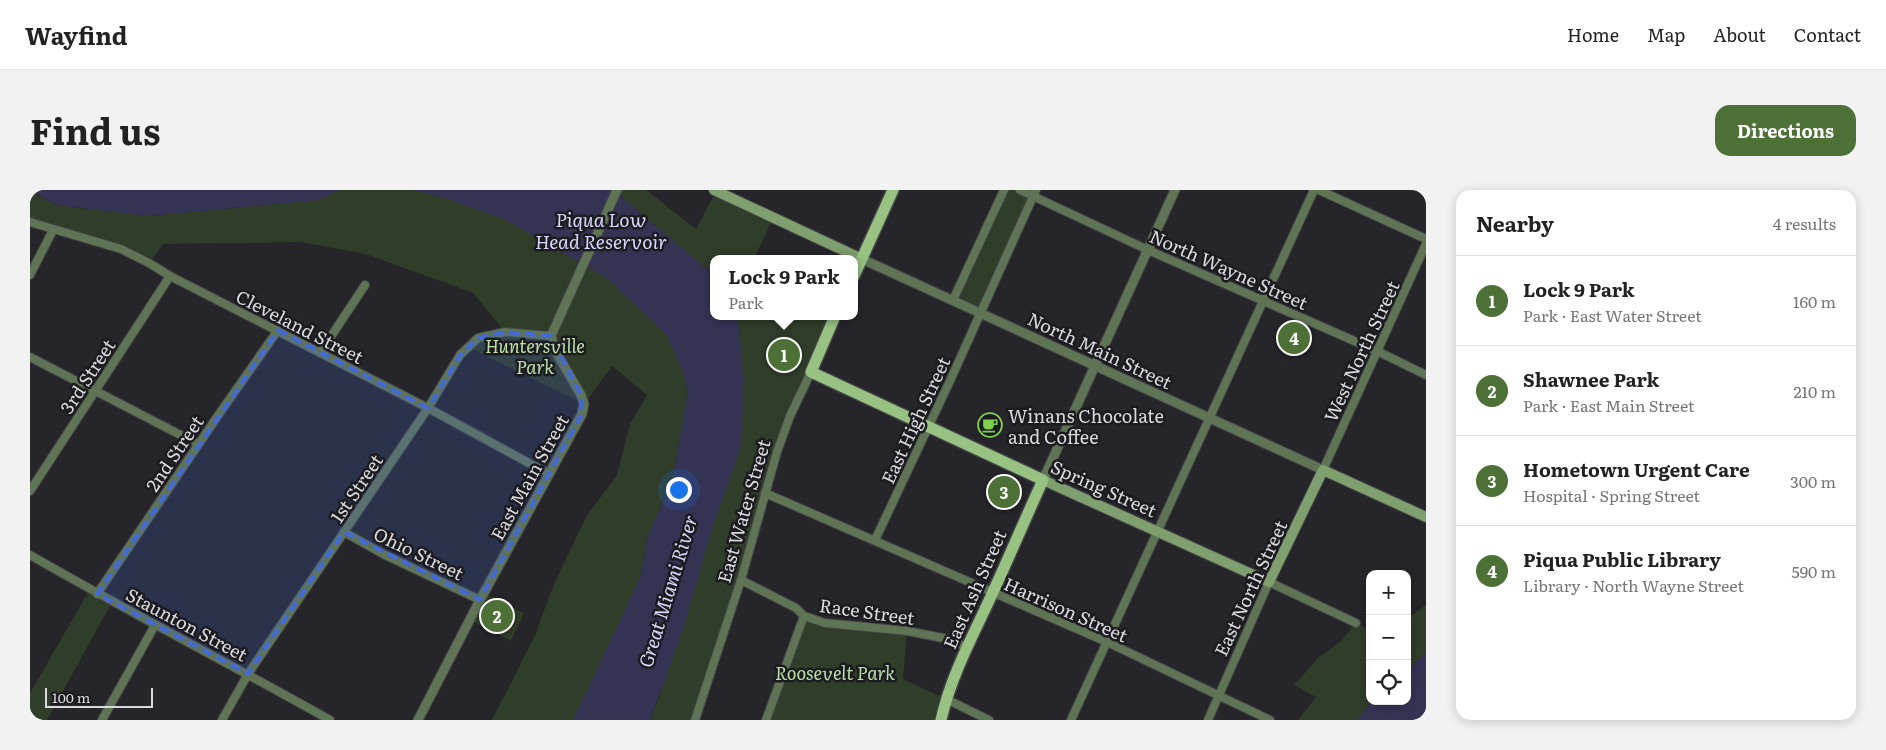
<!DOCTYPE html>
<meta charset="utf-8">
<style>
body{margin:0;font-family:Literata,serif;background:#f2f2f2;color:#222}
.controls{position:absolute;right:15px;bottom:15px;display:grid;overflow:hidden;border-radius:10px;box-shadow:0 2px 12px #0003}
.controls button{width:45px;height:45px;display:grid;place-items:center;padding:0;border:0;border-bottom:1px solid #e0e0e0;background:#fff;color:#222;font:25px sans-serif}
.scale{position:absolute;left:15px;bottom:12px;width:108px;box-sizing:border-box;padding-left:5px;border:2px solid #dadade;border-top:0;font-size:14px;line-height:18px;white-space:nowrap;color:#dadade;-webkit-text-stroke:4px #1b1b20;paint-order:stroke}
.you{position:absolute;left:648px;top:299px;width:18px;height:18px;margin:-12px;border:4px solid #fff;border-radius:50%;background:#1a73e8;box-shadow:0 0 0 8px #1a73e833}
.badge{display:grid;place-items:center;width:32px;height:32px;border-radius:50%;background:#4d7037;color:#fff;font-size:16px;font-weight:700}
.pin{position:absolute;translate:-50% -50%;border:2px solid #fff;box-shadow:0 1px 5px #0006}
.popup{position:absolute;left:680px;top:65px;width:148px;height:65px;box-sizing:border-box;display:grid;place-content:center;border-radius:10px;background:#fff;filter:drop-shadow(0 1px 4px #0005);font-size:16px;white-space:nowrap;color:#767676}
.popup b{font-size:19px;color:#222}
.popup::after{content:'';position:absolute;left:50%;top:100%;margin-left:-10px;border:10px solid transparent;border-top-color:#fff}
.list{margin:0;padding:0;list-style:none}
h2{display:flex;justify-content:space-between;align-items:center;height:65px;margin:0;padding:0 20px;font-size:21px}
h2 small{font-size:16px;font-weight:400;color:#767676}
.list li{display:grid;grid-template-columns:32px 1fr auto;gap:15px;align-items:center;box-sizing:border-box;height:90px;padding:0 20px;border-top:1px solid #e0e0e0}
.list b{display:block;font-size:19px;white-space:nowrap}
.list p{margin:0;font-size:16px;white-space:nowrap;color:#767676}
.list em{font-size:16px;font-style:normal;color:#767676}
.icon{flex:none;width:28px;height:28px;fill:none;stroke:currentColor;stroke-width:2;stroke-linecap:round;stroke-linejoin:round}
.map{position:relative;flex:none;width:1396px;height:530px;overflow:hidden;border-radius:15px}
header{display:flex;align-items:center;gap:30px;box-sizing:border-box;height:70px;padding:0 25px;background:#fff;border-bottom:1px solid #e0e0e0}
header strong{font-size:24px}
nav{display:flex;gap:28px;margin-inline-start:auto;font-size:18px}
.intro{display:flex;align-items:center;justify-content:space-between;box-sizing:border-box;height:120px;padding:0 30px}
h1{margin:0;font-size:35px}
.button{padding:12px 22px;border-radius:15px;background:#4d7037;color:#fff;font-size:18px;font-weight:700}
main{display:flex;gap:30px;padding:0 30px}
aside{flex:1;background:#fff;border-radius:15px;box-shadow:0 2px 12px #0003}
.map>svg:first-child{display:block}
.green{fill:#303d29}
.water{fill:#353354}
.lines{fill:none;stroke-linecap:round;stroke-linejoin:round}
.minor-casing{stroke:#424247;stroke-width:10}
.tertiary-casing{stroke:#424247;stroke-width:11}
.secondary-casing{stroke:#424247;stroke-width:12}
.primary-casing{stroke:#424247;stroke-width:14}
.minor{stroke:#5f7355;stroke-width:8}
.tertiary{stroke:#5f7355;stroke-width:9}
.secondary{stroke:#7fa06e;stroke-width:10}
.primary{stroke:#98c282;stroke-width:11}
.marked{fill:#436ad9;fill-opacity:0.2;stroke:#436ad9;stroke-width:4;stroke-dasharray:10 6;stroke-linejoin:round}
.labels{text-anchor:middle;dominant-baseline:central;stroke-width:5;stroke-linejoin:round;paint-order:stroke}
.street-label{font-size:18px;fill:#dadade;stroke:#1b1b20}
.park-label{font-size:18px;font-style:italic;fill:#bae0a7;stroke:#1b1b20}
.poi-label{font-size:18px;fill:#dadade;stroke:#1b1b20;text-anchor:start}
.water-label{font-size:19px;font-style:italic;fill:#d7d7fd;stroke:#1b1b20}
</style>
<header>
<strong>Wayfind</strong>
<nav><a>Home</a><a>Map</a><a>About</a><a>Contact</a></nav>
</header>
<div class="intro"><h1>Find us</h1><a class="button">Directions</a></div>
<main>
<div class="map">
<svg width="1396" height="530" viewBox="0 0 1396 530">
<rect width="100%" height="100%" fill="#25252a"/>
<g class="green">
<polygon points="310,0 384,0 415,8 476,30 577,88 636,144 651,177 658,202 643,287 618,346 610,388 543,530 462,530 505,445 524,394 556,327 587,285 600,234 617,205 582,176 554,214 438,157 448,148 475,142 443,103 336,64 270,52 133,54 119,73 91,59 0,32 0,1 26,15 118,26 287,10"/>
<polygon points="583,0 616,0 666,39 686,1 743,28 724,69 684,69 684,85"/>
<polygon points="974,0 990,0 1003,7 951,123 923,110"/>
<polygon points="707,126 805,126 760,226 665,530 620,530 629,507 683,335 710,260 711,155"/>
<polygon points="60,399 82,412 17,530 0,530 0,503"/>
<polygon points="454,403 494,423 481,451 440,430"/>
<polygon points="1396,415 1396,463 1377,480 1377,428"/>
<polygon points="774,426 795,433 877,441 873,489 916,509 911,530 736,530"/>
<polygon points="1326,433 1340,440 1340,511 1342,511 1327,530 1268,530 1286,507 1264,495 1288,468 1310,452"/>
</g>
<g class="water">
<polygon points="0,0 310,0 287,10 118,26 26,15"/>
<polygon points="384,0 583,0 684,85 684,126 707,126 711,155 714,207 710,260 683,335 653,440 620,530 543,530 610,388 618,346 643,287 658,202 651,177 636,144 577,88 476,30 415,8"/>
<polygon points="1396,463 1396,530 1327,530 1342,511 1377,511 1377,480"/>
</g>
<g class="lines">
<g class="minor-casing">
<g id="minor">
<polyline points="990,0 1118,60 1347,161 1396,185"/>
<polyline points="1289,0 1396,49"/>
<polyline points="0,32 91,59 119,73 140,86 398,218 519,284"/>
<polyline points="0,85 23,40"/>
<polyline points="923,110 974,0"/>
<polyline points="290,163 335,95"/>
<polyline points="0,167 168,254"/>
<polyline points="1293,280 1396,54"/>
<polyline points="0,301 140,86"/>
<polyline points="735,303 1077,452 1240,530"/>
<polyline points="314,342 355,365 450,410"/>
<polyline points="845,350 919,193 1006,0"/>
<path d="M 0,365 C 99,422 200,474 300,530"/>
<polyline points="711,390 766,418 774,426 795,433 877,441 918,449 936,457"/>
<polyline points="67,404 187,227 248,140"/>
<polyline points="916,509 959,530"/>
<polyline points="72,530 125,435"/>
<polyline points="192,530 218,484 398,218 430,165 448,148 475,142 521,146"/>
<polyline points="665,530 711,390 747,262 760,226 781,182"/>
<polyline points="736,530 774,426"/>
<polyline points="1041,530 1284,0"/>
<polyline points="1178,530 1239,392 1326,433"/>
</g>
</g>
<g class="tertiary-casing">
<g id="tertiary">
<polyline points="832,69 1293,280"/>
<polyline points="1013,290 1145,0"/>
<polyline points="388,530 450,410 552,224 554,214 551,205 526,162 521,146 587,0"/>
</g>
</g>
<g class="secondary-casing">
<g id="secondary">
<polyline points="684,0 832,69"/>
<polyline points="1013,290 1239,392 1293,280 1396,327"/>
</g>
</g>
<g class="primary-casing">
<g id="primary">
<polyline points="824,86 863,0"/>
<path d="M 805,126 L 781,182 L 1013,290 C 996,327 980,365 963,402 C 944,444 921,485 911,530"/>
</g>
</g>
<use href="#minor" class="minor"/>
<use href="#tertiary" class="tertiary"/>
<use href="#secondary" class="secondary"/>
<use href="#primary" class="primary"/>
</g>
<path class="marked" d="M 248,140 L 398,218 L 430,165 L 448,148 L 475,142 L 521,146 L 551,205 L 552,224 L 450,410 L 314,342 L 218,484 L 67,404 Z"/>
<defs>
<g id="cafe-ring" transform="scale(1.25)"><circle r="9.5" fill="#1b1b20" stroke="#81d050" stroke-width="1.5"/><path d="M-5.5-4.5H6V0H3Q3 3.5 0 3.5H-2.5Q-5.5 3.5-5.5 0ZM3-3.2v2h1.7v-2ZM-6 4.5H4V6H-6Z" fill="#81d050"/></g>
</defs>
<g fill-rule="evenodd">
<use href="#cafe-ring" x="960" y="235"/>
</g>
<g class="labels">
<g class="street-label">
<text transform="translate(1199 79) rotate(24)">North Wayne Street</text>
<text transform="translate(270 136) rotate(27)">Cleveland Street</text>
<text transform="translate(1070 160) rotate(25)">North Main Street</text>
<text transform="translate(1331 161) rotate(-65)">West North Street</text>
<text transform="translate(57 186) rotate(-57)">3rd Street</text>
<text transform="translate(885 230) rotate(-65)">East High Street</text>
<text transform="translate(144 263) rotate(-56)">2nd Street</text>
<text transform="translate(499 287) rotate(-61)">East Main Street</text>
<text transform="translate(326 298) rotate(-56)">1st Street</text>
<text transform="translate(1074 298) rotate(24)">Spring Street</text>
<text transform="translate(713 321) rotate(-74)">East Water Street</text>
<text transform="translate(389 363) rotate(26)">Ohio Street</text>
<text transform="translate(1220 398) rotate(-65)">East North Street</text>
<text transform="translate(944 399) rotate(-66)">East Ash Street</text>
<text transform="translate(1036 419) rotate(24)">Harrison Street</text>
<text transform="translate(837 421) rotate(8)">Race Street</text>
<text transform="translate(157 434) rotate(28)">Staunton Street</text>
</g>
<g class="park-label">
<text x="505" y="155">Huntersville<tspan x="505" dy="21">Park</tspan></text>
<text x="805" y="482">Roosevelt Park</text>
</g>
<g class="poi-label">
<text x="978" y="225">Winans Chocolate<tspan x="978" dy="21">and Coffee</tspan></text>
</g>
<g class="water-label">
<text x="571" y="29">Piqua Low<tspan x="571" dy="22">Head Reservoir</tspan></text>
<text transform="translate(637 401) rotate(-73)">Great Miami River</text>
</g>
</g>
</svg>
<div class="controls">
<button>+</button>
<button>−</button>
<button><svg class="icon" aria-label="locate" viewBox="0 0 24 24"><circle cx="12" cy="12" r="6"/><path d="M12 2v4M12 18v4M2 12h4M18 12h4"/></svg></button>
</div>
<div class="scale">100 m</div>
<div class="you"></div>
<div class="pin badge" style="left:754px;top:165px">1</div>
<div class="popup"><b>Lock 9 Park</b>Park</div>
<div class="pin badge" style="left:467px;top:426px">2</div>
<div class="pin badge" style="left:974px;top:302px">3</div>
<div class="pin badge" style="left:1264px;top:148px">4</div>
</div>
<aside>
<h2>Nearby<small>4 results</small></h2>
<ul class="list">
<li><span class="badge">1</span><div><b>Lock 9 Park</b><p>Park · East Water Street</p></div><em>160 m</em></li>
<li><span class="badge">2</span><div><b>Shawnee Park</b><p>Park · East Main Street</p></div><em>210 m</em></li>
<li><span class="badge">3</span><div><b>Hometown Urgent Care</b><p>Hospital · Spring Street</p></div><em>300 m</em></li>
<li><span class="badge">4</span><div><b>Piqua Public Library</b><p>Library · North Wayne Street</p></div><em>590 m</em></li>
</ul>
</aside>
</main>
